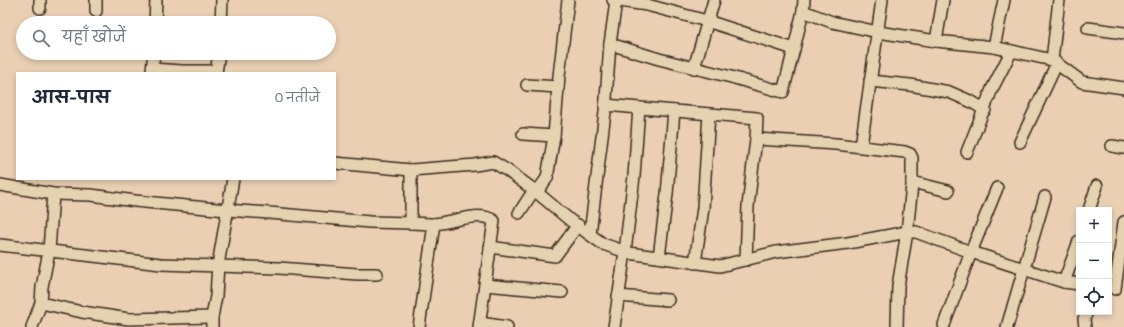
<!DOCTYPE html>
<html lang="hi">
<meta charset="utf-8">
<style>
body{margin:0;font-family:Pangolin,"Playpen Sans Deva",sans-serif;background:#f6f6f7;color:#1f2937}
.controls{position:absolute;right:12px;bottom:12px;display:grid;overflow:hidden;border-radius:0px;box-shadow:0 2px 6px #0003}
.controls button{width:36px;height:36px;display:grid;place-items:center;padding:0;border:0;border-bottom:1px solid #e0e1e3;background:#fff;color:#1f2937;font:20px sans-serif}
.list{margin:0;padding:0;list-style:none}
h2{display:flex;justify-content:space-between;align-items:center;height:52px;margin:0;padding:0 16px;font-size:17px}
h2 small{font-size:13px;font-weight:400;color:#747a83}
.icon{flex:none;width:22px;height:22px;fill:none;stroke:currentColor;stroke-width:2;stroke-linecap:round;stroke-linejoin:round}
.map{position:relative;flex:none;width:1124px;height:327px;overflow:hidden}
.search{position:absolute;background:#fff;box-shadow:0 2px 6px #0003;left:16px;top:16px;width:320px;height:44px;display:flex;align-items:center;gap:10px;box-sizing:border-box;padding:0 14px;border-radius:22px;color:#747a83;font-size:15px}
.panel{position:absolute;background:#fff;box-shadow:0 2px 6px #0003;left:16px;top:72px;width:320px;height:108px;border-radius:0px}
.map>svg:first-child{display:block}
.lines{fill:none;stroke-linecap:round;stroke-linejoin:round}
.minor-casing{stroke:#3b2a1e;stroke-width:14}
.minor{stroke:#e5d2b0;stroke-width:11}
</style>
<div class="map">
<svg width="1124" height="327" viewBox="0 0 1124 327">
<rect width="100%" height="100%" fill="#eacfb3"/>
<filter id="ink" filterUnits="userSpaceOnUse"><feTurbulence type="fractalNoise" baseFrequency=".025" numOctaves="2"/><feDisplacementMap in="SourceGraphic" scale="8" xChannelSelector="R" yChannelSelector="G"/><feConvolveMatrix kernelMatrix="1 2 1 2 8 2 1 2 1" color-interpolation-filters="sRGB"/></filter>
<g filter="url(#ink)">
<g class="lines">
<g class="minor-casing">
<g id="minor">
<polyline points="613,0 647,5 707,21 794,49"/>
<polyline points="804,0 803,11 832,22 878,32 936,41 994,47 1052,60 1082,82 1124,88"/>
<polyline points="40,8 40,0"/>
<polyline points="96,11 96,0"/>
<polyline points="155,23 156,0"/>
<polyline points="221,23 222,0"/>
<polyline points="1088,28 1124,33"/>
<polyline points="936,41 943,0"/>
<polyline points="610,44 659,59 731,77 783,92 794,49 803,11"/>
<polyline points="994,47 1004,0"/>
<polyline points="154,53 152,69 182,71 216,71"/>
<polyline points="1052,60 1059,0"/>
<polyline points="694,68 714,0"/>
<polyline points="216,73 219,53"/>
<polyline points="870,81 910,85 949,92 972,102 985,110"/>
<polyline points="527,85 558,87"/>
<polyline points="605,105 757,118 756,139"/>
<polyline points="523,134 554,136"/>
<polyline points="1020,142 1057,63"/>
<polyline points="861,146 882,0"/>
<polyline points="1112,146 1124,148"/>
<polyline points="967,152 992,89 1011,52"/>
<polyline points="335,163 411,170 475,165 493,162 508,171 534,190 571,221 603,244 629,253 720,266 776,252 848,243 907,232 916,232 971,252 1064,282 1079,284"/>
<path d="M 411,170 L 411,223 C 418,223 426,224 433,224 C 451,223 479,210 494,221 L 479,327"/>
<polyline points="912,182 948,191"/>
<polyline points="0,185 53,194 91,195 135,201 227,210 269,213 370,222 411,223"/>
<polyline points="537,192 547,178 554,136 559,76 568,0"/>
<polyline points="1089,210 1097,186"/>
<polyline points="519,213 534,190"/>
<polyline points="590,234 605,112 610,44 616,1"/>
<polyline points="0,245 161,264 279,268 357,274 377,274"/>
<polyline points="490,247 555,256 578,225"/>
<polyline points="659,257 667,194 674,111"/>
<polyline points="746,260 748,206 756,139 836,144 905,152 910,154 912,158 912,185 907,232 898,286 897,327"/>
<polyline points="695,263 703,208 709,114"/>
<polyline points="1064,282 1079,241"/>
<polyline points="485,285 562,292"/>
<polyline points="1115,289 1124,222"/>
<polyline points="618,296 668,300"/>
<polyline points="41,303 42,287 49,251 53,194"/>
<polyline points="480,323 507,327"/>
<polyline points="944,325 971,252 997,188"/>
<polyline points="32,327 41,303 82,312 129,319 212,317"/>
<polyline points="212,327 212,317 216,296 218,265 233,179"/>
<polyline points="419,327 434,224"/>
<polyline points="614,327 625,252 634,176 639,108"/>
<polyline points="1007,327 1045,197"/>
<polyline points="1085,327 1084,319 1087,312"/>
</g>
</g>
<use href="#minor" class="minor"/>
</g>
</g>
</svg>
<div class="controls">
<button>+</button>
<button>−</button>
<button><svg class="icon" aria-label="locate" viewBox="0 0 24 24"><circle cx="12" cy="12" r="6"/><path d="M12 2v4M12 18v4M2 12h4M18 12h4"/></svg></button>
</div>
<div class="search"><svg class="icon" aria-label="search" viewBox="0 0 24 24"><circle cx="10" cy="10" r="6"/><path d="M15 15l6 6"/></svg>यहाँ खोजें</div>
<section class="panel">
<h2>आस-पास<small>0 नतीजे</small></h2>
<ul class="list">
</ul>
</section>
</div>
